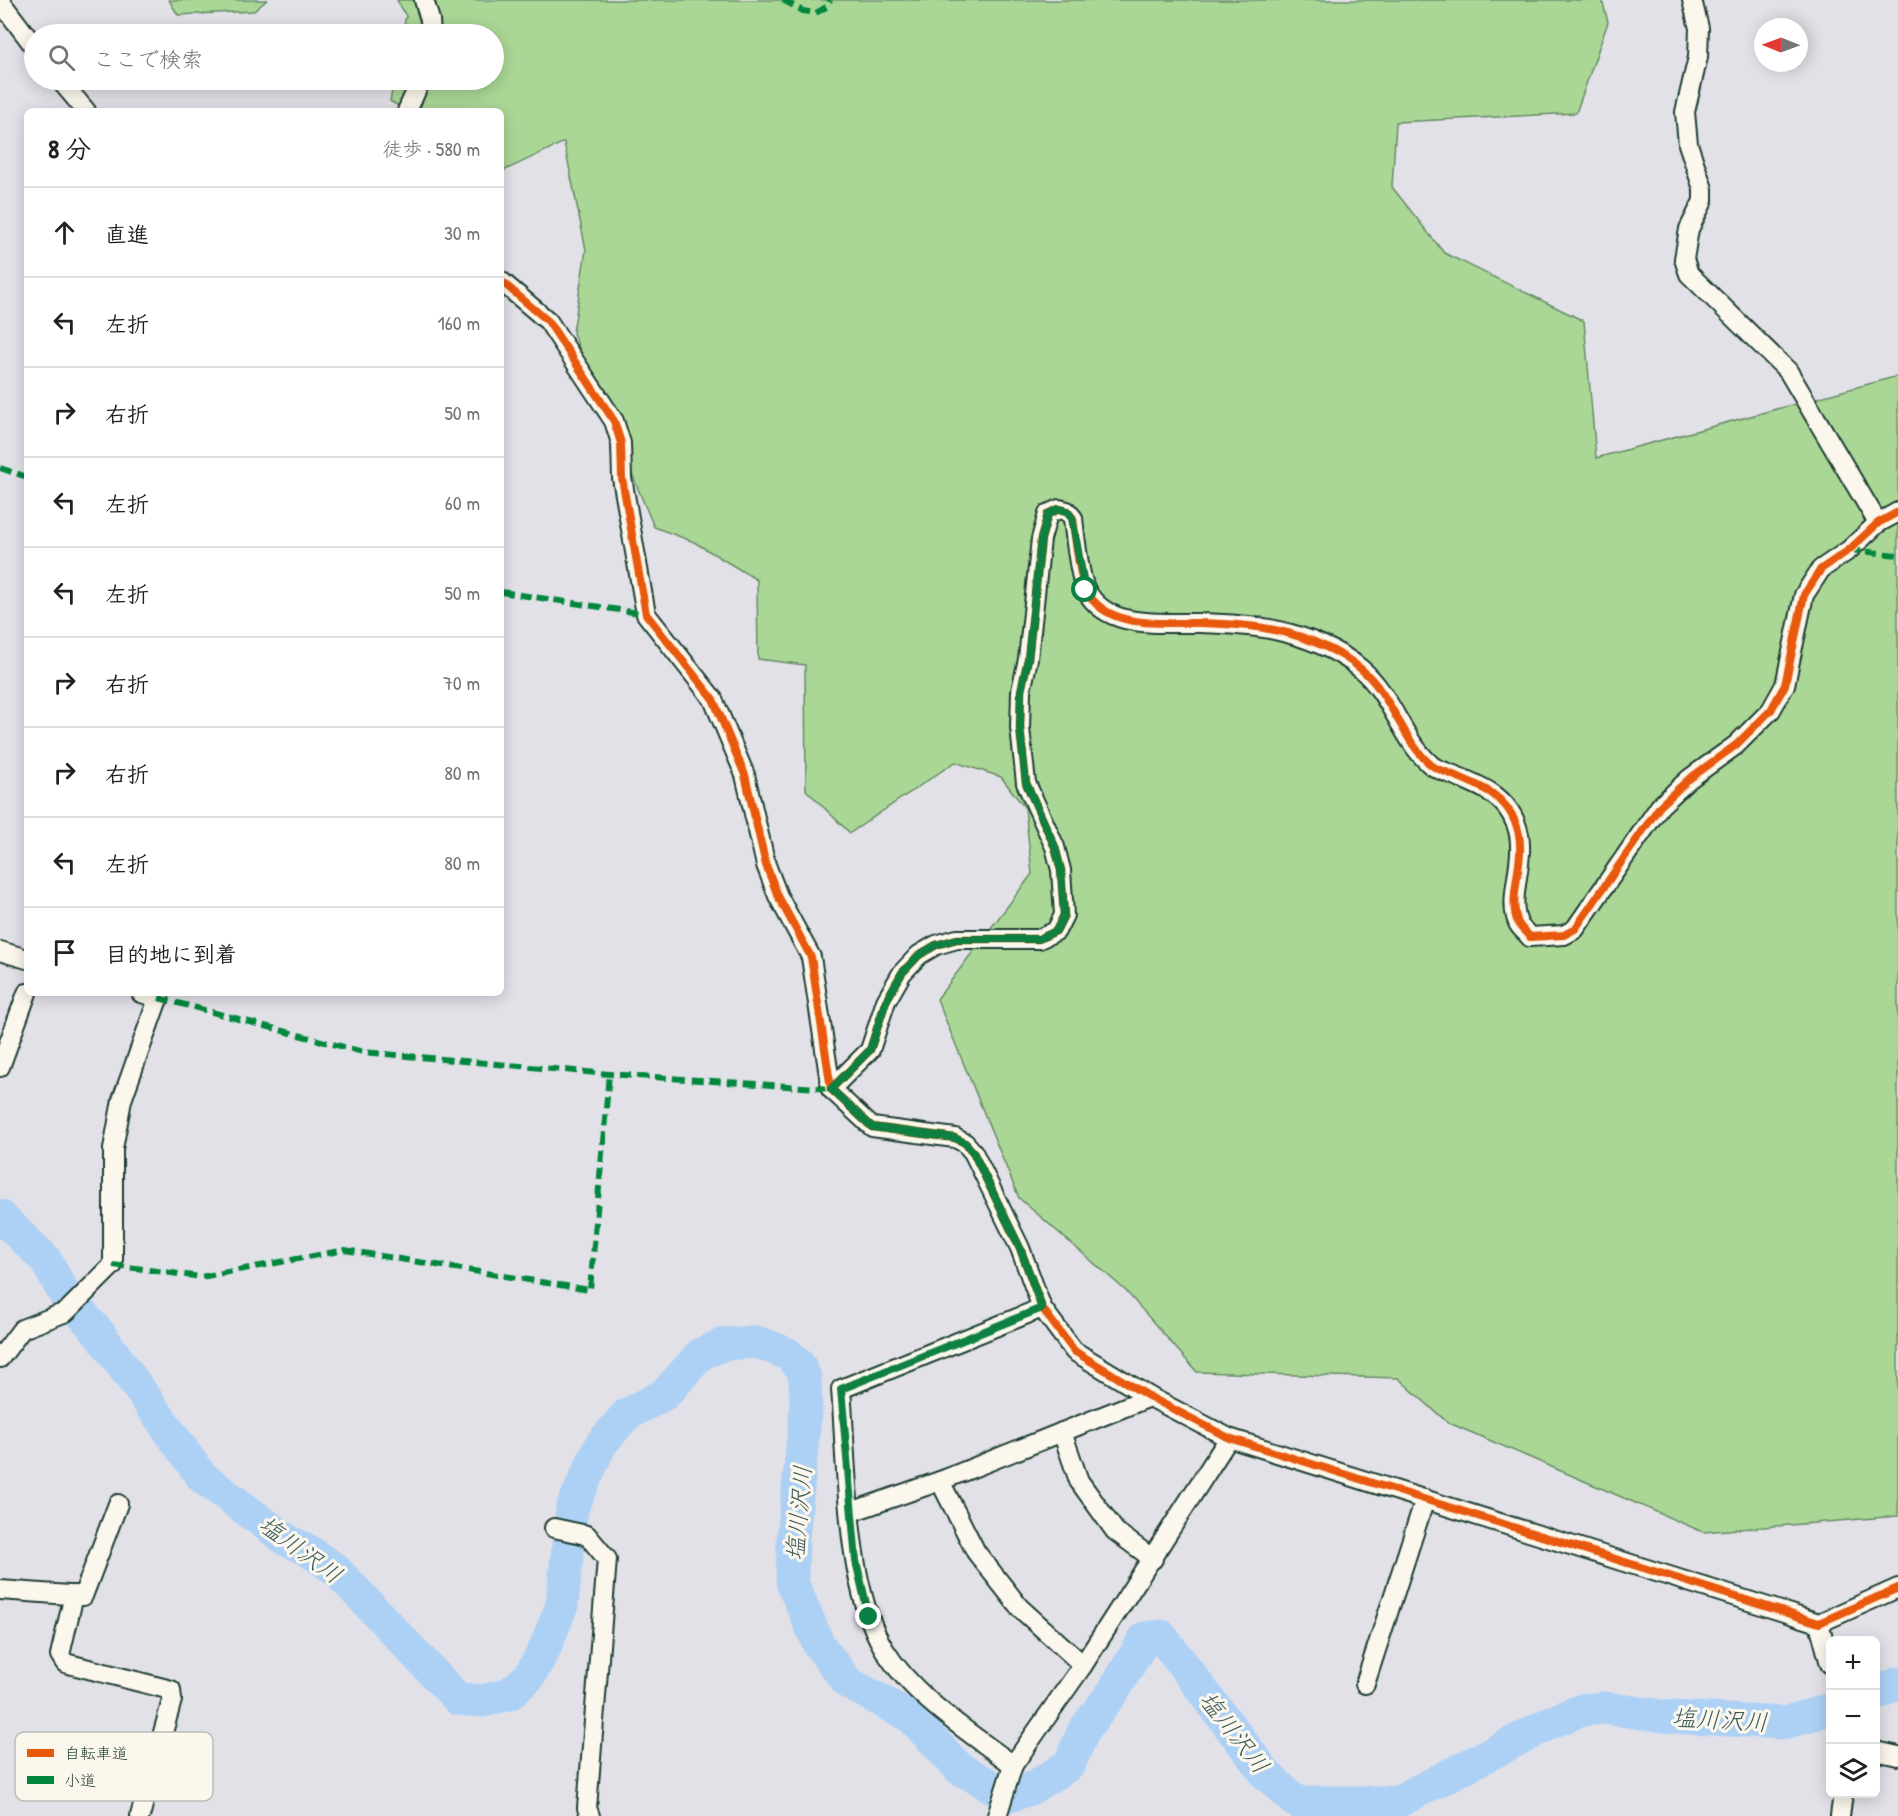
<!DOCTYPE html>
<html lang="ja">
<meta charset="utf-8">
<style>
body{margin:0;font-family:"Patrick Hand","Klee One",sans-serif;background:#f2f2f2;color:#202124}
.controls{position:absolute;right:18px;bottom:18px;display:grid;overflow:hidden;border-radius:9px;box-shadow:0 3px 15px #0003}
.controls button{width:54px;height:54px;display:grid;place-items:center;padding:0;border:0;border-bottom:2px solid #e0e0e0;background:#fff;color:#202124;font:30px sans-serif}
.compass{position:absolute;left:1754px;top:18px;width:54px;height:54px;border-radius:50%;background:#fff;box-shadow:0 3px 15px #0003;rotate:271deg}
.stop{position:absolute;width:18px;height:18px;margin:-14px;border:4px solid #0b8043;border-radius:50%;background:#fff}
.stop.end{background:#0b8043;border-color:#fff;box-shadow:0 2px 6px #0008}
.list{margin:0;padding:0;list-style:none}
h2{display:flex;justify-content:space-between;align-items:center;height:78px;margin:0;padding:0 24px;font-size:26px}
h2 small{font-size:20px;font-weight:400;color:#757577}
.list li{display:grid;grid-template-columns:39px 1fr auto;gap:18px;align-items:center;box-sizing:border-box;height:90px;padding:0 24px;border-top:2px solid #e0e0e0}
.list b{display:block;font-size:22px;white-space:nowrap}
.list em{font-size:20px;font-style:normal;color:#757577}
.icon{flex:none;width:33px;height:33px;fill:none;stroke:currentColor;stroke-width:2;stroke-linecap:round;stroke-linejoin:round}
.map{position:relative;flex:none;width:1898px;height:1816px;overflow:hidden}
.search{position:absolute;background:#fff;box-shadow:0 3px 15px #0003;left:24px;top:24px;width:480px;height:66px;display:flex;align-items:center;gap:15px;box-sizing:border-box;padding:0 21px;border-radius:33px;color:#757577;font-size:22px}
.panel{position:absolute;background:#fff;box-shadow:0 3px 15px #0003;left:24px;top:108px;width:480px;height:888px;border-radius:9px}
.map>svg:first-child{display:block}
.green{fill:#abd796;stroke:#658a65;stroke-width:1.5}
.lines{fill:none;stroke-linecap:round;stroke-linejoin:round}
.river{stroke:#add1f5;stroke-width:33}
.street-casing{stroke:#1f3d34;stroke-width:22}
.street{stroke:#fbf7ec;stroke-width:18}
.quiet{stroke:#00873e;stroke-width:6;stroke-dasharray:12 6;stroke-linecap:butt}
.cycleway-casing{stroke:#fbf7ec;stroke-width:11}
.cycleway{stroke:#e8590c;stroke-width:8}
.route{stroke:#0b8043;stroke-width:8}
.labels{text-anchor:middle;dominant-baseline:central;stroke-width:6;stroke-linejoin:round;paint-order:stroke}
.water-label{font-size:24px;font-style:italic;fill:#3b5b5b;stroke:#fbf7ec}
.key{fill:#fbf7ec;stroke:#b9bfb5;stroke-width:1.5}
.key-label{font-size:16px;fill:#1f3d34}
</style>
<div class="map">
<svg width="1898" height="1816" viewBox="0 0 1898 1816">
<rect width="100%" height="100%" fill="#e2e1e8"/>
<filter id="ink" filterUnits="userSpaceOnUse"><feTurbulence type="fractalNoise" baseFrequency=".0167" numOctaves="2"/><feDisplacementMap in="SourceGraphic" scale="12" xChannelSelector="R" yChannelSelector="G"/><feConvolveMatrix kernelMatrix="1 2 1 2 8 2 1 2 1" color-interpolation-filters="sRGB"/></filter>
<g filter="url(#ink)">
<g class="green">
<polygon points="169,0 267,0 254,11 178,15"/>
<polygon points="397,0 1602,0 1608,22 1576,113 1396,122 1392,187 1444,253 1584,321 1596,458 1898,376 1898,1516 1703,1532 1447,1422 1398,1378 1197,1372 1125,1290 1019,1198 937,999 1032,874 1025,808 1001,777 955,762 850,833 806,790 805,665 758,659 757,580 694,542 654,527 573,333 586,250 564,142 501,172 501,111 407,111 390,101 394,80 494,80 494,34 402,34 406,16"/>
</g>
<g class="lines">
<g class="river">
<polyline points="0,1216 45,1259 65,1295 99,1333 202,1477 288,1541 306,1549 335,1569 458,1699 483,1701 509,1694 529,1677 545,1648 562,1605 572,1508 601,1444 626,1415 665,1394 701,1354 724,1344 757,1342 788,1354 800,1366 805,1377 806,1408 793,1538 792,1582 819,1645 848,1683 911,1717 959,1768 1009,1796 1030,1789 1069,1765 1084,1730 1113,1692 1145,1638 1161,1636 1266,1774 1296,1802 1397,1802 1554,1721 1582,1710 1605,1708 1671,1717 1784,1723 1830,1709"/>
<polyline points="1876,1694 1898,1683"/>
</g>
<g class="street-casing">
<g id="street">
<polyline points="424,0 430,20 431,34"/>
<polyline points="1692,0 1699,28 1698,57 1685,112 1688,144 1703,189 1703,201 1689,229 1684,259 1689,274 1788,371 1878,523"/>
<polyline points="0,1 34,46"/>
<polyline points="60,80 86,111"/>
<polyline points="407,111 421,80"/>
<polyline points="501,281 548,321 614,421 621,443 622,478 646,614 713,699 745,775 766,865 778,896 811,957 831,1089 872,1127 955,1138 965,1143 973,1152 1020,1248 1042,1308 1074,1351 1150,1397 1229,1438 1819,1623 1898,1588"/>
<polyline points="0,951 27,959"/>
<polyline points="141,993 159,998"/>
<polyline points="0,1067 27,993"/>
<path d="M 831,1089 L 870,1050 L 886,1001 L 902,973 L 919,955 L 936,945 L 957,939 L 1039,939 L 1056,931 L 1064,915 L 1061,870 L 1055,847 L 1026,783 L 1020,728 L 1021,691 L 1028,659 L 1041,539 L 1048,514 L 1059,509 L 1067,511 L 1073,518 C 1075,535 1079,577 1086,590 C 1107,630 1160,622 1197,623 C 1223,624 1254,625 1279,631 C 1306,637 1339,650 1361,669 C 1392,695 1401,738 1430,764 C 1435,769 1444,771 1451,774 C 1478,785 1505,794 1516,824 C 1529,857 1506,895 1518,923 C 1520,928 1527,933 1530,937 L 1564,935 L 1575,929 L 1660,806 L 1689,779 L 1736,745 L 1771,710 L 1785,685 L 1804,595 L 1821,569 L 1849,550 L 1878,523 L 1898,512"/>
<polyline points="0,1358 22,1329 66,1312 113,1265 113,1149 122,1100 160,993"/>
<polyline points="1062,1432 1079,1481 1115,1531 1153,1559"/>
<polyline points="940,1481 976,1552 1020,1608 1083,1665"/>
<polyline points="851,1512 940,1481 1150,1397"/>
<polyline points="554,1528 587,1535 607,1559 587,1808 590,1816"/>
<polyline points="0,1590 83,1596 118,1504"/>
<polyline points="74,1595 60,1655 65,1663 171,1690 172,1700 140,1816"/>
<polyline points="1819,1623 1830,1664"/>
<polyline points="1365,1684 1425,1499"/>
<polyline points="1876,1751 1898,1756"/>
<path d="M 1013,1765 C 969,1732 913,1697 884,1649 C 845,1585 847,1464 841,1389 L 1042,1308"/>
<polyline points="997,1816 1013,1765 1083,1665 1229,1438"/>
<polyline points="1840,1816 1843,1794"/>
</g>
</g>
<use href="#street" class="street"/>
<g class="quiet">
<polyline points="783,0 803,11 816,13 828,6 830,0"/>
<polyline points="0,468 27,477"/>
<polyline points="1849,550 1898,555"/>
<polyline points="501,592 646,614"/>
<polyline points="159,998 363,1052 609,1074 831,1089"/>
<polyline points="113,1265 201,1277 345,1250 590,1290 609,1074"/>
</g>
<g class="cycleway-casing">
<g id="cycleway">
<polyline points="501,281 548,321 614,421 621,443 622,478 646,614 713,699 745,775 766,865 778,896 811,957 831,1089 872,1127 955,1138 965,1143 973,1152 1020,1248 1042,1308 1074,1351 1150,1397 1229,1438 1819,1623 1898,1588"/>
<path d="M 831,1089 L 870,1050 L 886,1001 L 902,973 L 919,955 L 936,945 L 957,939 L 1039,939 L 1056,931 L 1064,915 L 1061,870 L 1055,847 L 1026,783 L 1020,728 L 1021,691 L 1028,659 L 1041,539 L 1048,514 L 1059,509 L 1067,511 L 1073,518 C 1075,535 1079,577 1086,590 C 1107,630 1160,622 1197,623 C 1223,624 1254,625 1279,631 C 1306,637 1339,650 1361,669 C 1392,695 1401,738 1430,764 C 1435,769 1444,771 1451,774 C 1478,785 1505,794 1516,824 C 1529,857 1506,895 1518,923 C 1520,928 1527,933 1530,937 L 1564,935 L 1575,929 L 1660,806 L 1689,779 L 1736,745 L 1771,710 L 1785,685 L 1804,595 L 1821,569 L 1849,550 L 1878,523 L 1898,512"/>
</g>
</g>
<use href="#cycleway" class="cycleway"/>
</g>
</g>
<g class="lines" filter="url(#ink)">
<polyline class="route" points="869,1617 856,1561 841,1389 1042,1308 1020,1248 973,1152 965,1143 955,1138 872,1127 831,1089 870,1050 886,1001 902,973 919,955 936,945 957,939 1039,939 1056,931 1064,915 1061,870 1055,847 1026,783 1020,728 1021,691 1028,659 1041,539 1048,514 1059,509 1067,511 1072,518 1085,590"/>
</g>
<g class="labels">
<g class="water-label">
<text transform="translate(798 1513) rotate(-85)">塩川沢川</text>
<text transform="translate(301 1549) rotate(36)">塩川沢川</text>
<text transform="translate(1720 1719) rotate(3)">塩川沢川</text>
<text transform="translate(1235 1732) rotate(52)">塩川沢川</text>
</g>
</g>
<rect x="15" y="1732" width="198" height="69" rx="9" class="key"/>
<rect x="27" y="1749" width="27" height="8" fill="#e8590c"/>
<rect x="27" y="1776" width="27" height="8" fill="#00873e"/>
<g class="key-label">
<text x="64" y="1759">自転車道</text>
<text x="64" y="1786">小道</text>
</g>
</svg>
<div class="controls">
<button>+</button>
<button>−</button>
<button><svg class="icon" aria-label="layers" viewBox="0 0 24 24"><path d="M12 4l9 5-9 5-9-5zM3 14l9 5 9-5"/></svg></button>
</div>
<svg class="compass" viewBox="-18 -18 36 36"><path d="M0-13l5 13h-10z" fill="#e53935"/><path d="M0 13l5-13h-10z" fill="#757577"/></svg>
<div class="stop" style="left:1085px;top:590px"></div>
<div class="stop end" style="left:869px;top:1617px"></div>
<div class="search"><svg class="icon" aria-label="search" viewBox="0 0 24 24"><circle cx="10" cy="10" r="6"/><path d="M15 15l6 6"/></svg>ここで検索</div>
<section class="panel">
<h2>8 分<small>徒歩 · 580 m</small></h2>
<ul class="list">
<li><svg class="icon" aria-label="ahead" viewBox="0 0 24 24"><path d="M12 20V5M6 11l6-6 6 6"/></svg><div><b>直進</b></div><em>30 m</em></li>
<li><svg class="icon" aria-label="left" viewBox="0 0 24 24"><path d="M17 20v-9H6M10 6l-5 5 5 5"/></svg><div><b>左折</b></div><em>160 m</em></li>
<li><svg class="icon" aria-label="right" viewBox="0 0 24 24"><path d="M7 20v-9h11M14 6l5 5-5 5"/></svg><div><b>右折</b></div><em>50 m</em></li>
<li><svg class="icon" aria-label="left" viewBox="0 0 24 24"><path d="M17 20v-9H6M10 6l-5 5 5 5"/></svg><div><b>左折</b></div><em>60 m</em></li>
<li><svg class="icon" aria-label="left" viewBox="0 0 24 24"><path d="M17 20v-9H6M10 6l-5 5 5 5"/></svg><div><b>左折</b></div><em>50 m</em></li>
<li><svg class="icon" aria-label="right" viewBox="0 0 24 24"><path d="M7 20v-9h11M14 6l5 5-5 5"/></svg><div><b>右折</b></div><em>70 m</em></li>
<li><svg class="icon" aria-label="right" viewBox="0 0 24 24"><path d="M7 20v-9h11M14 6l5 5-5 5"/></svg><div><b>右折</b></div><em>80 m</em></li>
<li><svg class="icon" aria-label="left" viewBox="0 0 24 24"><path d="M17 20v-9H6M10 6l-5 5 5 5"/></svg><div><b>左折</b></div><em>80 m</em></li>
<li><svg class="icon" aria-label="arrive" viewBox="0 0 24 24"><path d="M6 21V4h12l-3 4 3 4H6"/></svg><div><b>目的地に到着</b></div></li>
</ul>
</section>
</div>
